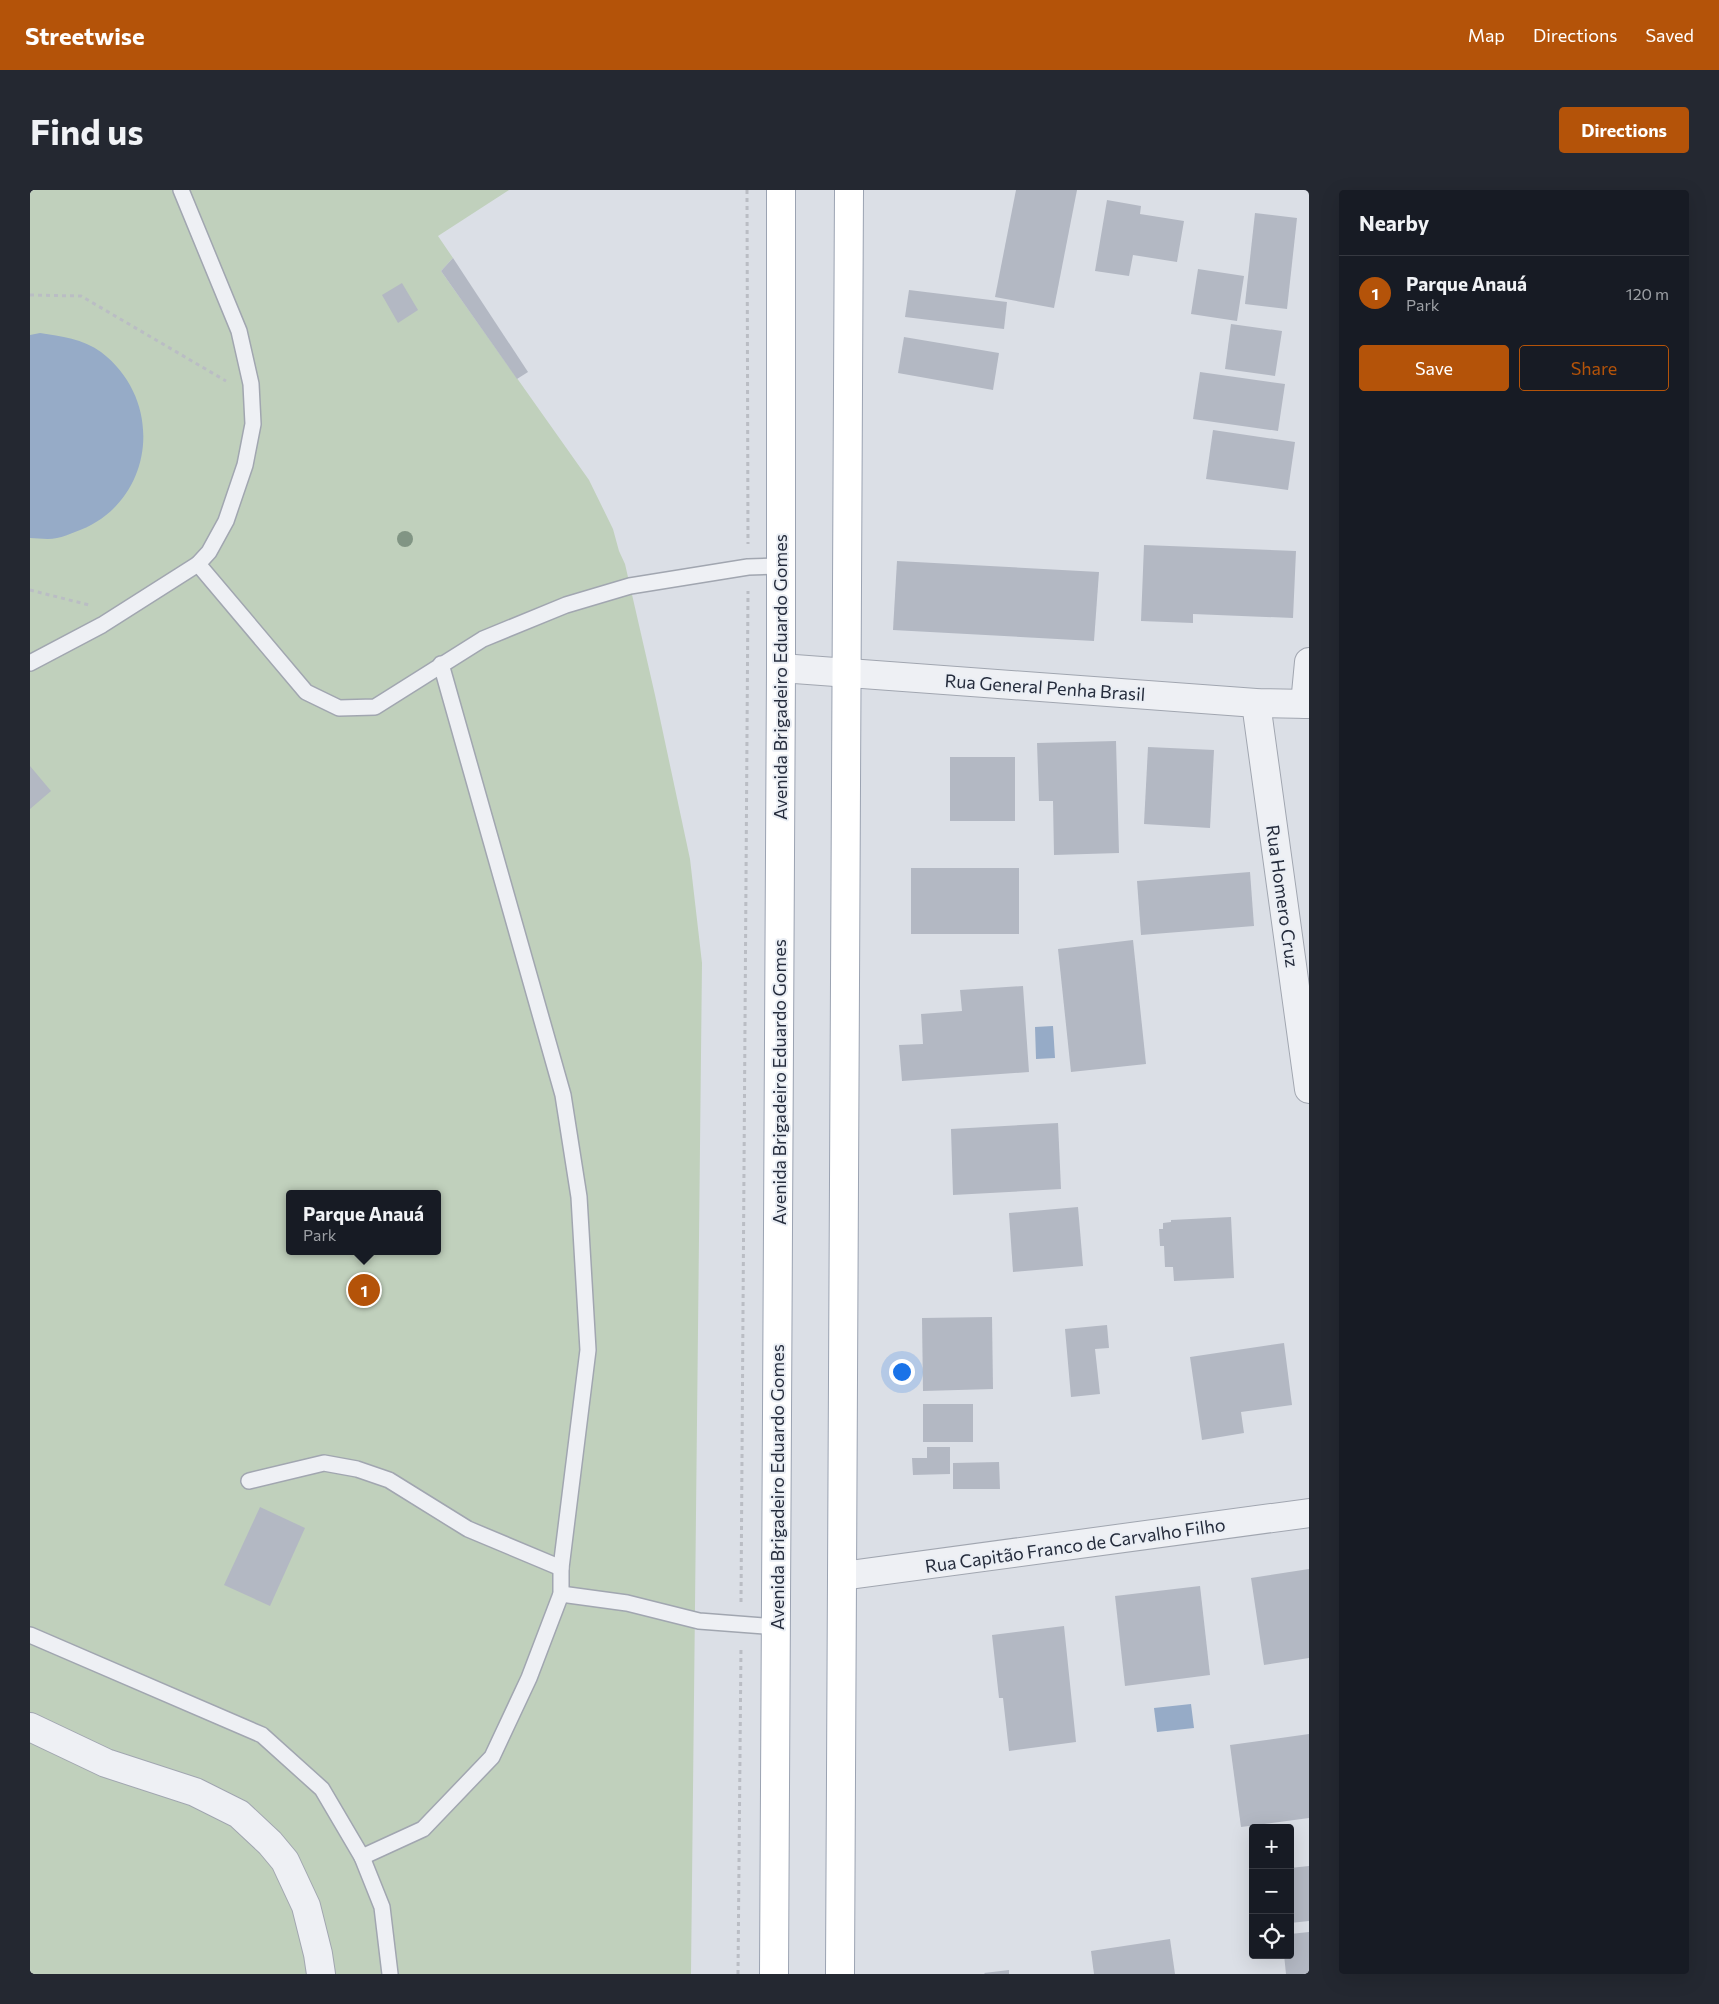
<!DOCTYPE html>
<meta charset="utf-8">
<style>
body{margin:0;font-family:Commissioner,sans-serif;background:#242831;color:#f1f3f6}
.controls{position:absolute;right:15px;bottom:15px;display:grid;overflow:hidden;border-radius:5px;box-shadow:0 5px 20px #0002}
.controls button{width:45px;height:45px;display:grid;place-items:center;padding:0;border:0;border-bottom:1px solid #363941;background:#171b24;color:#f1f3f6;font:25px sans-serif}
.you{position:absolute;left:871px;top:1181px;width:18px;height:18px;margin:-12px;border:4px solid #fff;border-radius:50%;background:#1a73e8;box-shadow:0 0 0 8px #1a73e833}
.badge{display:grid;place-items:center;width:32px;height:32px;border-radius:50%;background:#b45309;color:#fff;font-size:16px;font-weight:700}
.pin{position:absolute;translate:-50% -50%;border:2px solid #fff;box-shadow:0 1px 5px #0006}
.popup{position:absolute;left:256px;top:1000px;width:155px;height:65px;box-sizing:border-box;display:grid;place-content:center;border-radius:5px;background:#171b24;filter:drop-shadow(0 1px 4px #0005);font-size:16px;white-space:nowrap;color:#9ea1a6}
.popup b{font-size:19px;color:#f1f3f6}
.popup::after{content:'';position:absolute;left:50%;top:100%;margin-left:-10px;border:10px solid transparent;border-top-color:#171b24}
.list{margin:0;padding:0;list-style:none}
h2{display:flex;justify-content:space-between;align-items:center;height:65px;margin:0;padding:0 20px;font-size:21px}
h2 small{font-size:16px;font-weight:400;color:#9ea1a6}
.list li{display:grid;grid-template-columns:32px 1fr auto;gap:15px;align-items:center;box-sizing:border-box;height:75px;padding:0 20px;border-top:1px solid #363941}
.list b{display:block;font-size:19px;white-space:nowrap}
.list p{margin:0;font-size:16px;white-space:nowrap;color:#9ea1a6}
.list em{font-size:16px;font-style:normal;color:#9ea1a6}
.actions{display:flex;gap:10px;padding:15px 20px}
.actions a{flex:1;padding:11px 0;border:1px solid #b45309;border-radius:5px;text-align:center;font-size:18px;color:#b45309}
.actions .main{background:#b45309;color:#fff}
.icon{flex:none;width:28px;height:28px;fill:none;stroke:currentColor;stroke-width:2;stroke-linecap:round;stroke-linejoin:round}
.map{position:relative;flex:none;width:1279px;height:1784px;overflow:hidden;border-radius:5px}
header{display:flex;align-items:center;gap:30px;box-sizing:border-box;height:70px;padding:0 25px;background:#b45309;color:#fff}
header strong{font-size:24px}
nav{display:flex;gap:28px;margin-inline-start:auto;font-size:18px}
.intro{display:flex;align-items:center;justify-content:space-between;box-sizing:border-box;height:120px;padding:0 30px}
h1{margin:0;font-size:35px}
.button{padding:12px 22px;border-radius:5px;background:#b45309;color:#fff;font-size:18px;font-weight:700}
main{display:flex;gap:30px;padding:0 30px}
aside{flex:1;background:#171b24;border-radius:5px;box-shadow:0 5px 20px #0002}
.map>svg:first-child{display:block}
.green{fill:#c0d0bc;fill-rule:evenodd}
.water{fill:#96abc7}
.building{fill:#b3b8c3}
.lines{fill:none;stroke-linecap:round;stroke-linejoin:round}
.service-casing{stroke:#a1a6b0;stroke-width:18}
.minor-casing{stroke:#a1a6b0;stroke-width:30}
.tertiary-casing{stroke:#a1a6b0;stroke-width:30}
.primary-casing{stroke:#9ba3b2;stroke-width:30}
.path{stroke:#babdc4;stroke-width:3;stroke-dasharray:4 4;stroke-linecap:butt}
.service{stroke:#eef0f4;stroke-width:15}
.minor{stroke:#eef0f4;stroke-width:28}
.tertiary{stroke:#eef0f4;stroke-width:28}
.primary{stroke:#fff;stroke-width:28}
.tree{fill:#819584}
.labels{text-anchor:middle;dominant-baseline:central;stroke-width:4;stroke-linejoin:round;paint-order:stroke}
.street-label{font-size:18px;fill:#252c3c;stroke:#eaeef4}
</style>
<header>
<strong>Streetwise</strong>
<nav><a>Map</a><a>Directions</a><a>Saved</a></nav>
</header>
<div class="intro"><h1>Find us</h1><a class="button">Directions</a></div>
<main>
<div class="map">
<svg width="1279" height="1784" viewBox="0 0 1279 1784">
<rect width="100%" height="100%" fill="#dbdfe6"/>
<path class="green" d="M 0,0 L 479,0 L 408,46 L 423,68 L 411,81 L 559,290 L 583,339 L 589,361 L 595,374 L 625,505 L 660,669 L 672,773 L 661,1784 L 0,1784 ZM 260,1004 L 408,1004 L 408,1061 L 260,1061 Z"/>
<g class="water">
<path d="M 10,143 C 31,146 53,149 71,162 C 137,212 124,315 45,342 C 39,344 33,347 27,348 C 18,350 8,348 0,348 L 0,145 Z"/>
<polygon points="1023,836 1025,868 1006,869 1005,837"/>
<polygon points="1161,1514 1164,1538 1127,1542 1124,1518"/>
</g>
<g class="building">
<polygon points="986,0 1047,0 1024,118 965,107"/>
<polygon points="1077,10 1111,16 1110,24 1154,31 1147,72 1103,65 1099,86 1065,81"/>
<polygon points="1225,23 1267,28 1257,119 1215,114"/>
<polygon points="423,68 498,182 487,189 411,81"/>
<polygon points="1168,79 1214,86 1207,131 1161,124"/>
<polygon points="372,93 388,120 368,133 352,105"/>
<polygon points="879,100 977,112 974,139 875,127"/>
<polygon points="1201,134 1252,141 1245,186 1195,179"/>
<polygon points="874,147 969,163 963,200 868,183"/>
<polygon points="1170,182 1255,194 1248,241 1163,229"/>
<polygon points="1183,240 1265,252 1258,300 1176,289"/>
<polygon points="1114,355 1266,361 1263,428 1163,424 1163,433 1111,431"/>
<polygon points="867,371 1069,382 1064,451 863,440"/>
<polygon points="1086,551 1089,663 1024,665 1023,611 1009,611 1007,553"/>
<polygon points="1118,557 1184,560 1180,638 1114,634"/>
<rect x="920" y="567" width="65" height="64"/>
<polygon points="0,576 21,601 0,619"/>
<rect x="881" y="678" width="108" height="66"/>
<polygon points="1220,682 1224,736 1111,745 1107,691"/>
<polygon points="1103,750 1116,874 1041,882 1028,759"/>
<polygon points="993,796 999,882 872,891 869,855 893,854 891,824 932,821 930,800"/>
<polygon points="1028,933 1031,999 923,1005 921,939"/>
<polygon points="1048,1017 1053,1076 983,1082 979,1023"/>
<polygon points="1201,1027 1204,1088 1144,1091 1143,1077 1135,1077 1134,1056 1130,1056 1129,1039 1133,1039 1133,1033 1141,1032 1141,1030"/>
<polygon points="962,1127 963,1199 893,1201 892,1128"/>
<polygon points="1077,1135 1079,1158 1065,1159 1070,1204 1041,1207 1035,1139"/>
<polygon points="1254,1153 1262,1215 1211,1222 1214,1243 1172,1250 1160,1167"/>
<rect x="893" y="1214" width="50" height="38"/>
<polygon points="897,1257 920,1257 920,1284 883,1285 882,1268 897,1268"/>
<polygon points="969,1272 970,1299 923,1299 923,1273"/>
<polygon points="230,1317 275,1338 240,1416 194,1395"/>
<polygon points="1279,1379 1279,1468 1234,1475 1221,1388"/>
<polygon points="1170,1396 1180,1485 1095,1496 1085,1406"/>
<polygon points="1034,1436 1046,1552 979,1561 973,1508 969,1508 962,1445"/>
<polygon points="1279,1544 1279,1628 1211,1637 1200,1555"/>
<polygon points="1279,1676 1279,1731 1260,1733 1260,1678"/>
<polygon points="1279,1742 1279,1784 1256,1784 1254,1765 1260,1765 1260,1744"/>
<polygon points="1140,1749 1145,1784 1064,1784 1061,1761"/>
<polygon points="979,1780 979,1784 955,1784 954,1783"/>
</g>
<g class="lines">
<g class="service-casing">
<g id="service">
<polyline points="168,374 276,502 309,518 345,517 453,449 536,415 600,396 718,377 749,376"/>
<polyline points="0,473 72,435 168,374 179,362 196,331 215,275 223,234 221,194 209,141 151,0"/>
<polyline points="219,1291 294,1273 327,1279 359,1290 438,1339 531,1378"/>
<polyline points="531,1404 597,1413 669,1431 746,1437"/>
<polyline points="0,1445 232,1545 292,1599 332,1667 352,1717 360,1784"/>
<polyline points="332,1667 393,1639 462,1567 499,1488 531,1404 531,1378 558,1160 549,1007 533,905 411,474"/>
</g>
</g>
<g class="minor-casing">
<g id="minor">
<polyline points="1226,513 1279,899"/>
<polyline points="1275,514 1279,472"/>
<polyline points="812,1386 1279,1323"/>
<polyline points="0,1537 76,1573 165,1602 209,1624 240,1653 255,1671 276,1716 288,1764 291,1784"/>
</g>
</g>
<g class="tertiary-casing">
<polyline id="tertiary" points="751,478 1226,513 1279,514"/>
</g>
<g class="primary-casing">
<g id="primary">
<polyline points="744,1784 751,478 751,0"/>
<polyline points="810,1784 819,0"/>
</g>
</g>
<g class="path">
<polyline points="717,0 718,354"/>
<polyline points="0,105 51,106 196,191"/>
<polyline points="0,400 59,415"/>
<polyline points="711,1412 718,401"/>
<polyline points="708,1784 711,1456"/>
</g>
<use href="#service" class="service"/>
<use href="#minor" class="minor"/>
<use href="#tertiary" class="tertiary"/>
<use href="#primary" class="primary"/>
</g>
<circle class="tree" cx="375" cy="349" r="8"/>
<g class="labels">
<g class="street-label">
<text transform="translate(750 487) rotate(-90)">Avenida Brigadeiro Eduardo Gomes</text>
<text transform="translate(1015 497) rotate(4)">Rua General Penha Brasil</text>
<text transform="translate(1253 706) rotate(82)">Rua Homero Cruz</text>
<text transform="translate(749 892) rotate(-90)">Avenida Brigadeiro Eduardo Gomes</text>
<text transform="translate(747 1297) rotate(-90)">Avenida Brigadeiro Eduardo Gomes</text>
<text transform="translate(1045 1355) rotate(-8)">Rua Capitão Franco de Carvalho Filho</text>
</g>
</g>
</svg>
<div class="controls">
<button>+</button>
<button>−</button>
<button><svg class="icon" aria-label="locate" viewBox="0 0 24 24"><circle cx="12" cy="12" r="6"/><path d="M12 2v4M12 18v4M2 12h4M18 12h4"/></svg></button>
</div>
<div class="you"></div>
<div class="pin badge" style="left:334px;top:1100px">1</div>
<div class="popup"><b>Parque Anauá</b>Park</div>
</div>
<aside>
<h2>Nearby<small></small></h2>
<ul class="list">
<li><span class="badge">1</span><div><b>Parque Anauá</b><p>Park</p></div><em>120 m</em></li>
</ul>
<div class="actions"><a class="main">Save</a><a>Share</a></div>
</aside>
</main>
